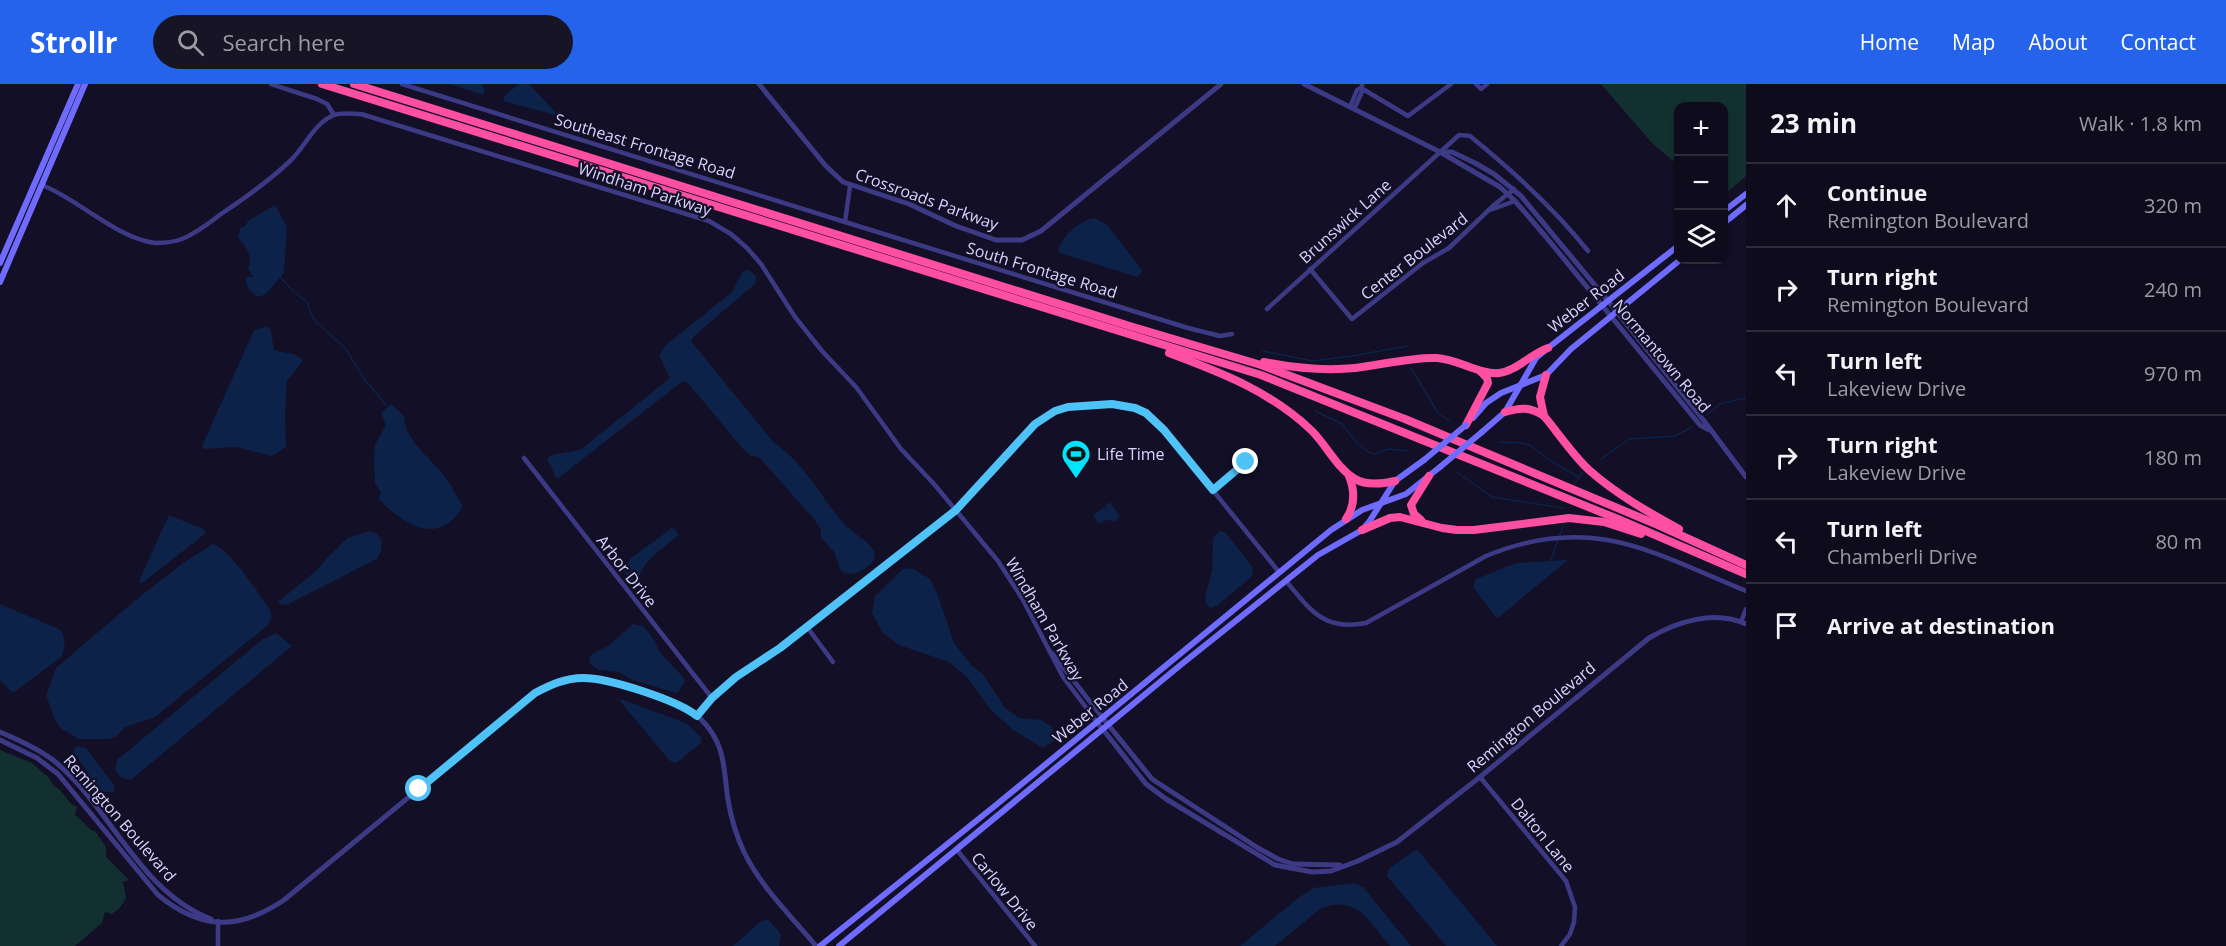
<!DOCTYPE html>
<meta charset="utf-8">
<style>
body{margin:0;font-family:"Open Sans",sans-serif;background:#171425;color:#f1f3f6}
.controls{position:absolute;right:18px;top:18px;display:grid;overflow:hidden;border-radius:12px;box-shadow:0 2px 4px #0004}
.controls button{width:54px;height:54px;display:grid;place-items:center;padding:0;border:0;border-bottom:2px solid #2e2b3b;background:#0e0b1c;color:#f1f3f6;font:30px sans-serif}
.stop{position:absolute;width:18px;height:18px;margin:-14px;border:4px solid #4fc3f7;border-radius:50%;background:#fff}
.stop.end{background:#4fc3f7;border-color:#fff;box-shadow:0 2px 6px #0008}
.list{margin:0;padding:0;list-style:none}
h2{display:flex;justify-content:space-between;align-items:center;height:78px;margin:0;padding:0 24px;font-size:26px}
h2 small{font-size:20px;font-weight:400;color:#9b9ba3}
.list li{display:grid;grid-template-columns:39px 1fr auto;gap:18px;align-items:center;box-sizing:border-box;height:84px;padding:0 24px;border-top:2px solid #2e2b3b}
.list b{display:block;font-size:22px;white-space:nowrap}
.list p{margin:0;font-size:20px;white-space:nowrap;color:#9b9ba3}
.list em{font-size:20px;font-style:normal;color:#9b9ba3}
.icon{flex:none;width:33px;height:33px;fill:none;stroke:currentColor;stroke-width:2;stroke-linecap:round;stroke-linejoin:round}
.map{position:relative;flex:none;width:1746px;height:862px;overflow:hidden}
header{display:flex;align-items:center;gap:36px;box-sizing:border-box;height:84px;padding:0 30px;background:#2563eb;color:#fff}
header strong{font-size:28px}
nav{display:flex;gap:33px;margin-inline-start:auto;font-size:21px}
.search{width:420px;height:54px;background:#171425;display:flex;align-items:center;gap:15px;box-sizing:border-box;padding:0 21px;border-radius:33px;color:#9b9ba3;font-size:22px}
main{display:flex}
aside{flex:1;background:#0e0b1c}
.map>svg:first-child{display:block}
.green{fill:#12302f}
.water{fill:#0c2248}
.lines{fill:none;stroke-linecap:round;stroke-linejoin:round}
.stream{stroke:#0c2248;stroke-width:1.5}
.minor{stroke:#3d3a85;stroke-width:4.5}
.tertiary{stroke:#3d3a85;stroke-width:5}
.secondary{stroke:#6f6bff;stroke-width:6}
.motorway{stroke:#ff4fa3;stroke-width:8}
.secondary-bridge{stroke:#6f6bff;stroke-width:6}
.route{stroke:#4fc3f7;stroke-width:8}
.labels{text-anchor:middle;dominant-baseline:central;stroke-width:4.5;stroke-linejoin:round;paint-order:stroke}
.street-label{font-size:16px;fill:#d9d4ff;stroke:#130f26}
.poi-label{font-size:16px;fill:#d9d4ff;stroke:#130f26;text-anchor:start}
</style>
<header>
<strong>Strollr</strong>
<div class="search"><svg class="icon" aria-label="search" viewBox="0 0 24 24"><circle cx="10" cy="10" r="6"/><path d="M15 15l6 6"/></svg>Search here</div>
<nav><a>Home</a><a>Map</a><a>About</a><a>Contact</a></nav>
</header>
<main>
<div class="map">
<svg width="1746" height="862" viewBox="0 0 1746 862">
<rect width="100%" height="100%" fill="#130f26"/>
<g class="green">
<polygon points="1601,0 1746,0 1746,92 1724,111 1724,22 1678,22 1678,81 1652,59"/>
<polygon points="0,666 32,679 49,694 53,701 60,706 71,720 77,723 75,732 77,732 91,746 95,747 106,763 106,773 129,796 123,798 126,814 119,825 112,830 105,828 102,839 75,862 0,862"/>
</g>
<g class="water">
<polygon points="450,0 482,0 485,7 483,11"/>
<polygon points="519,0 529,0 559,32 503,17 505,11"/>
<path d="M 275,121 L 287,143 L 284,189 L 266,210 L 258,213 C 249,207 246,204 246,193 L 253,193 L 248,184 C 254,172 245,162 238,153 L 240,144 L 244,143 L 249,136 Z"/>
<path d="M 1094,134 L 1107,141 L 1142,186 L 1140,191 L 1137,193 L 1060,169 L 1058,165 C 1064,150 1080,137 1094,134 Z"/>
<path d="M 749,186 L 756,192 L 755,200 L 695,251 L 691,257 L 774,359 C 804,378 822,415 845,441 C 855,452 876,459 875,475 C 867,485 853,495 841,487 L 834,468 L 821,454 L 821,446 L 814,435 L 759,373 L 752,372 L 743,365 L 688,299 L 683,297 L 557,395 L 547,375 L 551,371 L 580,366 L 670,294 L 659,271 L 666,261 L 732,208 L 743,187 Z"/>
<polygon points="267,242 271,247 274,266 296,271 302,275 302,278 287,297 285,331 286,363 272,372 236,363 204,365 202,362 254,246"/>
<path d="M 391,320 L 404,332 C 404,355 430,374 443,390 C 451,400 456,411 463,422 C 440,463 404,442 379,415 L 381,408 L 375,400 L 374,378 L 375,361 L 386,341 L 381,329 Z"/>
<polygon points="1110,418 1120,433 1114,438 1109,435 1099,440 1093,432 1104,423 1110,429 1105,422"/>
<polygon points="169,431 203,445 206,449 141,500 139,497"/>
<path d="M 672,444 L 675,445 L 678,451 C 662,466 644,474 638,496 L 633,498 L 626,491 L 623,484 L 631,474 Z"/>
<polygon points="369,447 377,450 382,457 381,467 377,475 288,520 281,521 278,518 317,486 330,471 348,454"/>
<polygon points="1220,447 1225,448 1251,481 1253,489 1251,493 1218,521 1210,524 1206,519 1205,513 1212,487 1213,454"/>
<path d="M 213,460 C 230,466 259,509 270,526 L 272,533 L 268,541 L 155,633 L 125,643 L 117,652 L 110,655 L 79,655 L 65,647 L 59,643 L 55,635 L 46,612 L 56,584 L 137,515 L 183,479 Z"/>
<polygon points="1568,476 1499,533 1496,533 1473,503 1476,495 1516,479"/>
<polygon points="912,484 930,495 937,509 954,559 972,582 983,590 1005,624 1019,634 1041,636 1052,643 1055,656 1043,664 1012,645 990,625 968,594 949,578 899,561 883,549 872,529 875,512 903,485"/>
<path d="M 0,520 L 59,545 C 66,551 66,565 61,573 L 13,609 L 0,596 Z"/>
<polygon points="633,540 643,542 650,550 662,571 682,592 685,598 677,609 632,596 619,588 599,586 590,580 589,575 593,569 608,562"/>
<path d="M 276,549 L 292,562 L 132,695 C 124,697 120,693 115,686 L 117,676 L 263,555 Z"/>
<polygon points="621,615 686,639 702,654 700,660 676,679 670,677 620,617"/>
<polygon points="77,662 86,664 114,701 114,708 91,709 88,689 73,667"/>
<polygon points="1417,765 1497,862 1446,862 1387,792 1388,785"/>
<path d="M 1353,799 L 1363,803 L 1411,862 L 1390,862 C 1370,838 1356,809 1320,825 L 1275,862 L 1240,862 L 1298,814 L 1313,804 Z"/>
<polygon points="768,835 781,850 779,862 733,862 760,838"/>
</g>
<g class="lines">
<g class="stream">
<polyline points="280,193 293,207 307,218 311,230 316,238 345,264 365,296 387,322"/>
<polyline points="1263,267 1313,277 1352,272 1408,262"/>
<polyline points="1411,284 1438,329 1449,337"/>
<polyline points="1315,327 1342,340 1358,360 1370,369 1376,370 1388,365 1408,367"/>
<polyline points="1707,331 1720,320 1746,314"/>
<polyline points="1499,358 1523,359 1531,362 1551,377 1578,393"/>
<polyline points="1601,375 1629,355 1675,352 1692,343"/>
<polyline points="1457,388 1492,413 1564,424"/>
<polyline points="1575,399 1582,389"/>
<polyline points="1560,451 1563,442"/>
<polyline points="1551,477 1558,455"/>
</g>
<g class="minor">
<polyline points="271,0 317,15 327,20 334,31"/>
<polyline points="402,0 845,138 850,102"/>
<polyline points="1476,0 1481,5 1487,0"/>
<polyline points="1361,4 1408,32 1451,0"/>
<polyline points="1350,23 1357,6 1361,4"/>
<polyline points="1354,25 1362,8 1362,0"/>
<path d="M 42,101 C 78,115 118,155 155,159 C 164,159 174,158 182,155 C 197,149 209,139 221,130 C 245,114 269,97 290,77 C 305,63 314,39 334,31 C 342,28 353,30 361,30 L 709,137 L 731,150 L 747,164 L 761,180 L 795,233 L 822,267 L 856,303 L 901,365 L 934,400 L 998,477 L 1023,516 L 1063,593 L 1097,638"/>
<polyline points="1490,126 1515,117"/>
<polyline points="845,138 1188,244 1220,252 1232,250"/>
<polyline points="1310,185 1352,235 1423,179 1449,164 1494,121 1514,105"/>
<path d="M 1267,225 L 1459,51 L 1470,52 C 1513,87 1554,124 1588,167"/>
<polyline points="524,374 712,614"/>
<polyline points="1213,406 1248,377"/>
<path d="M 1286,497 C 1311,527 1324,547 1366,539 L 1486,472 C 1590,429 1650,467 1746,507"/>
<polyline points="1741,538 1746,525"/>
<polyline points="807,543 833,578"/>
<polyline points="1052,569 1102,633"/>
<path d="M 697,632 L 712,614 L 736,593 L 780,564 L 956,426 L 1035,341 C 1061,319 1112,313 1143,327 C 1152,332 1158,339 1164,346 L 1279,488"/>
<polyline points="1480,693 1566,797 1575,823 1574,838 1570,850 1561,862"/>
<polyline points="957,766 1035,862"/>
<polyline points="218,862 218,837"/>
</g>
<g class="tertiary">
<polyline points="759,0 825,81 843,98 909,120 956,142 996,156 1022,156 1041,147 1221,0"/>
<polyline points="1304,0 1440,68 1500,103 1515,117 1546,153 1700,341 1709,346"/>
<polyline points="1441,68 1452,68 1475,79 1494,90 1521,112 1608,217 1705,338 1746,393"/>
<polyline points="1102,633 1152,695 1258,764 1278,775 1293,780 1340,781"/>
<path d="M 1097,638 L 1146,700 L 1166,715 L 1275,781 L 1312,788 L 1331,787 L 1358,777 L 1397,758 L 1480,693 L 1649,554 C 1678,537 1714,526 1746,540"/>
<path d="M 0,648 C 19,656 37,664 53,676 C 111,723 138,807 211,835"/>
<path d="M 0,656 L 37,674 L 58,690 L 158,811 C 201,846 238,847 284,816 L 535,609 C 550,601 565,594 582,594 C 601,593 666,613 683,622 C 697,629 710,643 717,658 C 725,675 725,697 728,716 C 731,734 736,751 744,768 C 761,803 791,832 816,862"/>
</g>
<g class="secondary">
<polyline points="1724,127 1746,110"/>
<polyline points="1724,139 1746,121"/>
<polyline points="0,179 78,0"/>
<polyline points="0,198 85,0"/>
<polyline points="1473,334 1486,319 1501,309 1546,291 1571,265 1680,176"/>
<polyline points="1482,348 1505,328 1536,274 1548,264 1678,162"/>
<polyline points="820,862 996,721 1331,446 1362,426 1406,410 1440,383"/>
<polyline points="839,862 1183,579 1318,471 1362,446 1369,438 1395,397 1424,376"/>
</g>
<g class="motorway">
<polyline points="322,0 1261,291 1618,435 1746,490"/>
<polyline points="354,0 1133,243 1261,281 1405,335 1658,441 1746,481"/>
<path d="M 1169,269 C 1220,288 1272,308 1312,347 C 1327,362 1337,384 1355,395 C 1367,402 1382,400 1395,397"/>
<path d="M 1264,278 C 1294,284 1324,287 1355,284 C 1382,281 1410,273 1437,274 C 1457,275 1481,291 1499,289 C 1516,287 1531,270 1548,264"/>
<path d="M 1505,328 C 1521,323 1531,323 1544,332 C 1559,350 1572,370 1589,386 C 1616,410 1648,428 1679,445"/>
<polyline points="1544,332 1540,313 1546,291"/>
<polyline points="1466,341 1488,299 1487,294 1480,287"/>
<path d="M 1346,435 C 1355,422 1355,407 1349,392"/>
<polyline points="1421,436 1414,430 1411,421 1429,392"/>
<polyline points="1362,446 1390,434 1400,433 1442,444 1457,446 1474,446 1569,434 1604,438 1641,450"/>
</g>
<g class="secondary-bridge">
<polyline points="1424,376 1466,341"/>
<polyline points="1440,383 1482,348"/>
</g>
</g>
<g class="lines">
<path class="route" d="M 419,705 L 535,609 C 550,601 565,594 583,594 C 609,594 677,616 697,632 L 712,614 L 736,593 L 780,564 L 956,426 L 1035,340 L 1055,327 L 1068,323 L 1112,320 L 1135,324 L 1146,329 L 1164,346 L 1213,406 L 1246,378"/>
</g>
<defs>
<g id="stadium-pin" transform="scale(1.5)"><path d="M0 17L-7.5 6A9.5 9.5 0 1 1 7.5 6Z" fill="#00e5ff" stroke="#130f26"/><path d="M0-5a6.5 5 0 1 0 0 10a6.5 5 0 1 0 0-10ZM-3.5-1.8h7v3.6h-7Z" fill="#111"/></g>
</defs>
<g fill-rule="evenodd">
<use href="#stadium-pin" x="1076" y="370"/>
</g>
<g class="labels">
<g class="street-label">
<text transform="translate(645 62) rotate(17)">Southeast Frontage Road</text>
<text transform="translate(645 105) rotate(18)">Windham Parkway</text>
<text transform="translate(927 115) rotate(20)">Crossroads Parkway</text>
<text transform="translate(1345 137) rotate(-42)">Brunswick Lane</text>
<text transform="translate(1414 172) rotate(-38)">Center Boulevard</text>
<text transform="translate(1042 186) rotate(17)">South Frontage Road</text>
<text transform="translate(1586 217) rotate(-38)">Weber Road</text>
<text transform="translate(1662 272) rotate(50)">Normantown Road</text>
<text transform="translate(627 487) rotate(52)">Arbor Drive</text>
<text transform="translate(1045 535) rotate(60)">Windham Parkway</text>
<text transform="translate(1090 627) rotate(-39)">Weber Road</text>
<text transform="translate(1531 633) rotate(-40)">Remington Boulevard</text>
<text transform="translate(120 734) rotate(49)">Remington Boulevard</text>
<text transform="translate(1543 751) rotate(51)">Dalton Lane</text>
<text transform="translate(1005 807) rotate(51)">Carlow Drive</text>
</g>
<g class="poi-label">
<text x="1097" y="370">Life Time</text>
</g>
</g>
</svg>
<div class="controls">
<button>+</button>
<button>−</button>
<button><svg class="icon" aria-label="layers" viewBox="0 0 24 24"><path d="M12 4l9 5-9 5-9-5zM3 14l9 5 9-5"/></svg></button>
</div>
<div class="stop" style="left:419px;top:705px"></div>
<div class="stop end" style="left:1246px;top:378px"></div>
</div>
<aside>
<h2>23 min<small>Walk · 1.8 km</small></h2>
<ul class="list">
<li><svg class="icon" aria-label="ahead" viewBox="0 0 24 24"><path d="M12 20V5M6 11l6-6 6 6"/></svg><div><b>Continue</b><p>Remington Boulevard</p></div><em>320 m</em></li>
<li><svg class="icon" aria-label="right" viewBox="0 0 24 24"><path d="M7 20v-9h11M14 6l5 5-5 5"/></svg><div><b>Turn right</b><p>Remington Boulevard</p></div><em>240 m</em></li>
<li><svg class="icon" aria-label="left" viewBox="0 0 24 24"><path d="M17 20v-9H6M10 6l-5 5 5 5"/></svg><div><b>Turn left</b><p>Lakeview Drive</p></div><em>970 m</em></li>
<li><svg class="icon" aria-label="right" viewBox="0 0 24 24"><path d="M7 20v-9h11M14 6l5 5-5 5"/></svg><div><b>Turn right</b><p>Lakeview Drive</p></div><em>180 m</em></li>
<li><svg class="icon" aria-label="left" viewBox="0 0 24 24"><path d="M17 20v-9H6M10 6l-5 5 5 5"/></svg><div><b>Turn left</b><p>Chamberli Drive</p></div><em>80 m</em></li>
<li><svg class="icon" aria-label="arrive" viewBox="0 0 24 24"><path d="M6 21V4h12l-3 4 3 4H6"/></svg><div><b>Arrive at destination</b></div></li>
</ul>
</aside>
</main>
